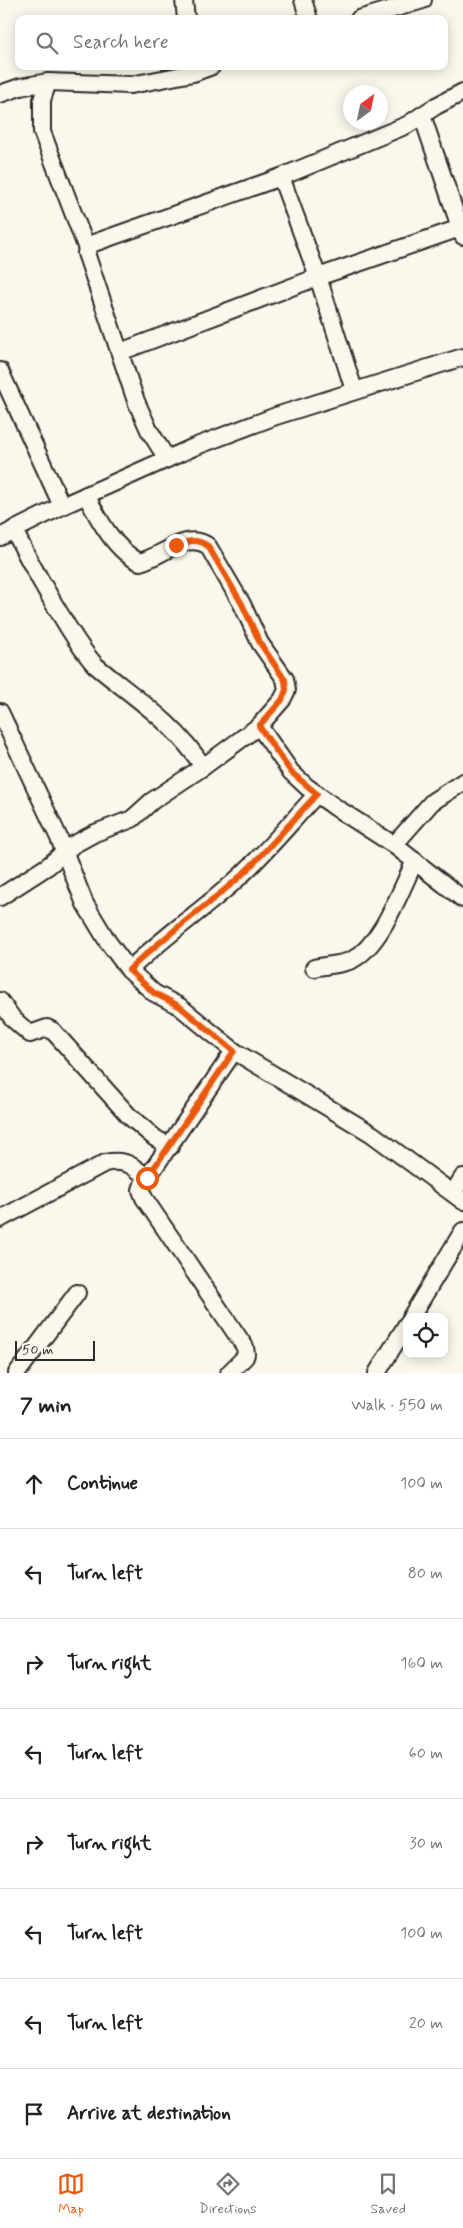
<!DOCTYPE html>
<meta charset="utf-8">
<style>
body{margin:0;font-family:Mynerve,sans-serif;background:#f2f2f2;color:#202124}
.controls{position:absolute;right:15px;bottom:15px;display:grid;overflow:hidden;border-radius:10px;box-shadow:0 2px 12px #0003}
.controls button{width:45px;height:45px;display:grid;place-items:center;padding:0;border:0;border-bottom:1px solid #e0e0e0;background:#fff;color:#202124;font:25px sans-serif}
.compass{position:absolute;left:343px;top:85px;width:45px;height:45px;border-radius:50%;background:#fff;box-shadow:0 2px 12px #0003;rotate:33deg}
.scale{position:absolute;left:15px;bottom:12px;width:80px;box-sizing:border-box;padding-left:5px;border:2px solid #2b2b2b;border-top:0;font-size:14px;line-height:18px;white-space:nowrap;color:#2b2b2b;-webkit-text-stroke:4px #fbf7ec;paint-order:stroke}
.stop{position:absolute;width:15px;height:15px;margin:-11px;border:4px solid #ea580c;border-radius:50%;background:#fff}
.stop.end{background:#ea580c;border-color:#fff;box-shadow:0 1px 5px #0008}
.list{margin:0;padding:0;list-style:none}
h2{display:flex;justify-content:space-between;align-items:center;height:65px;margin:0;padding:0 20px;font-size:21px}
h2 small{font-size:16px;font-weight:400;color:#757577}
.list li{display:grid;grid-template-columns:32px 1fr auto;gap:15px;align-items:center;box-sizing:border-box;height:90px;padding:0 20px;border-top:1px solid #e0e0e0}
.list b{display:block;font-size:19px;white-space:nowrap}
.list em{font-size:16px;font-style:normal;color:#757577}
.icon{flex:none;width:28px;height:28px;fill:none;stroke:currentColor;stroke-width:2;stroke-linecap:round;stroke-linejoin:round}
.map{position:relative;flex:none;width:463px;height:1373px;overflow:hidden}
.search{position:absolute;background:#fff;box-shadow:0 2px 12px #0003;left:15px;right:15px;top:15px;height:55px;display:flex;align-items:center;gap:12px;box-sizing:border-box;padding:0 18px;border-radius:10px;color:#757577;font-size:19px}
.sheet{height:785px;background:#fff}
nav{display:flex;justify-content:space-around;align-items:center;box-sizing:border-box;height:70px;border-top:1px solid #e0e0e0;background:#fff;font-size:14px;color:#757577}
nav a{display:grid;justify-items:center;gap:2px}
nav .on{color:#ea580c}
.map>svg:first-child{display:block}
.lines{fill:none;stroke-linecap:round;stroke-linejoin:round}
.minor-casing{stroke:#2b2b2b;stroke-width:20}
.minor{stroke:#fbf7ec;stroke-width:16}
.route{stroke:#ea580c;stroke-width:6}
</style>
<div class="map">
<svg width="463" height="1373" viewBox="0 0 463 1373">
<rect width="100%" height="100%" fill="#fbf7ec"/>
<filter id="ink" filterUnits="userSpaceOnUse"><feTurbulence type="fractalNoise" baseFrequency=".02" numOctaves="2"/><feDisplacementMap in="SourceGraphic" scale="10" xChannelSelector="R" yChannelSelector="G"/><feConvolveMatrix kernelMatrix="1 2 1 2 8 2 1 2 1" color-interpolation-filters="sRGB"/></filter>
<g filter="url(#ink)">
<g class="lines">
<g class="minor-casing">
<g id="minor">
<polyline points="184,0 186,19"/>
<polyline points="303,0 309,19"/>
<polyline points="359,19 423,0"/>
<polyline points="48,82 42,100 42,132 87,249"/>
<polyline points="0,94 20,87 48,82 131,85 193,73 212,66"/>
<polyline points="422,115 463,236"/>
<polyline points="281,177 318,277 354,390"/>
<polyline points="120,352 318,277 460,228"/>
<polyline points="0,371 62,506"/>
<polyline points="167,459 149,430 136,401 86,253 91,244 281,177 407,125 436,106 463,92"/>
<path d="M 14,529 C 25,555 40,579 54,604 C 67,625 78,646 95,665 C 133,697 176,723 203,767"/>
<polyline points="0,537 62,506 194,447 276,416 463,357"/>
<polyline points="0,712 59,838 85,904 108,942 129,970 154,993 179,1006 234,1051 372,1134 463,1201"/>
<polyline points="259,726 291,772 307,787 335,807 394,845 463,899"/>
<polyline points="394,845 432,802 463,782"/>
<path d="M 0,897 L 48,866 L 73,845 L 95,833 L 132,819 L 152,801 L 203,767 L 259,726 L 282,700 L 287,690 L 285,679 L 260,643 L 242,604 L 208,546 C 186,531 163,556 140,562 C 115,551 98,518 86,495"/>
<path d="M 314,968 C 326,965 341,965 352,960 C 382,944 400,891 415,861"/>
<path d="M 129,970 C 162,938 200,912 235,881 C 265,854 290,823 317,794"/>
<polyline points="0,1001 13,1019 30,1034 47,1028 53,1031 129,1116 155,1138 170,1147"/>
<polyline points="453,1193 463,1177"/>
<path d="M 0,1219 L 105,1163 C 125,1159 133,1165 147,1178"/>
<polyline points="411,1317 463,1231"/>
<polyline points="17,1373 77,1293"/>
<polyline points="229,1373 245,1357 246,1354 245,1347 144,1198 141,1190 143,1184 234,1051"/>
<polyline points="377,1373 407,1324"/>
</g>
</g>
<use href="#minor" class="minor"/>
</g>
</g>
<g class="lines" filter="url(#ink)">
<path class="route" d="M 147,1178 L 234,1051 L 179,1006 L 154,993 L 129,970 C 162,938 200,911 235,881 C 265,854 290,823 317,794 L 291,772 L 259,726 L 282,700 L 286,690 L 285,680 L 260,643 L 242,604 L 208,546 C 197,538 189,541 176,545"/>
</g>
</svg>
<div class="controls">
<button><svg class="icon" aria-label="locate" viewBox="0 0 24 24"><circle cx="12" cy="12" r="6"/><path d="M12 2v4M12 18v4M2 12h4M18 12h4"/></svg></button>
</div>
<svg class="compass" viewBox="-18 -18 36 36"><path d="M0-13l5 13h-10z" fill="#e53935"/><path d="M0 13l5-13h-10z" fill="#757577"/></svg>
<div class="scale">50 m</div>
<div class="stop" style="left:147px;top:1178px"></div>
<div class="stop end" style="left:176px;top:545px"></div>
<div class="search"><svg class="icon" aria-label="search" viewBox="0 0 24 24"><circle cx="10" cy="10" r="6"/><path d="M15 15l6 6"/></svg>Search here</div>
</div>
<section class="sheet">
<h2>7 min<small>Walk · 550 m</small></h2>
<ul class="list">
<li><svg class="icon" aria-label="ahead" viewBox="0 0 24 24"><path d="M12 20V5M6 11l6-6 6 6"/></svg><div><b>Continue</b></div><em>100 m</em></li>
<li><svg class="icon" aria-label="left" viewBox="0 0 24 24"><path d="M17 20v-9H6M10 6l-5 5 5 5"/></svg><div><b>Turn left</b></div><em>80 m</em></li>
<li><svg class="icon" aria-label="right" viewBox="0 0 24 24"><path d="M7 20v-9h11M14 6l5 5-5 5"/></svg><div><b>Turn right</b></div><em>160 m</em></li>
<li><svg class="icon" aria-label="left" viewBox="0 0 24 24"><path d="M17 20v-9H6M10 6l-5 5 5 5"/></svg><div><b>Turn left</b></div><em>60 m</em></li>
<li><svg class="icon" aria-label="right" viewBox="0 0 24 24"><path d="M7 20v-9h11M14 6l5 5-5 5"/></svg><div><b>Turn right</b></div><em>30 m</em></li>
<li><svg class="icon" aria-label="left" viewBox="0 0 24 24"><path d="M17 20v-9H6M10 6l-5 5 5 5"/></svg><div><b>Turn left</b></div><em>100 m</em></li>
<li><svg class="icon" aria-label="left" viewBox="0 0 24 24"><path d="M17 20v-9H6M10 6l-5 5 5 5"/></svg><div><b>Turn left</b></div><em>20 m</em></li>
<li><svg class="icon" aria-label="arrive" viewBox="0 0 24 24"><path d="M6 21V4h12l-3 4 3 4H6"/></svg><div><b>Arrive at destination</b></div></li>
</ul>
</section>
<nav>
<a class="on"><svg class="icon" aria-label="map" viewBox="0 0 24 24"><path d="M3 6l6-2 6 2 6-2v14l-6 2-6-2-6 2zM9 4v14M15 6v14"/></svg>Map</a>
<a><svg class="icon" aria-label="directions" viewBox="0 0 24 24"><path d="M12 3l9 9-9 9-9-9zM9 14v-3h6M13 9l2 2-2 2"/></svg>Directions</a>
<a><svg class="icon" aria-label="saved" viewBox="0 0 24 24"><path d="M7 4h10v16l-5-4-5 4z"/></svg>Saved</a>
</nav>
